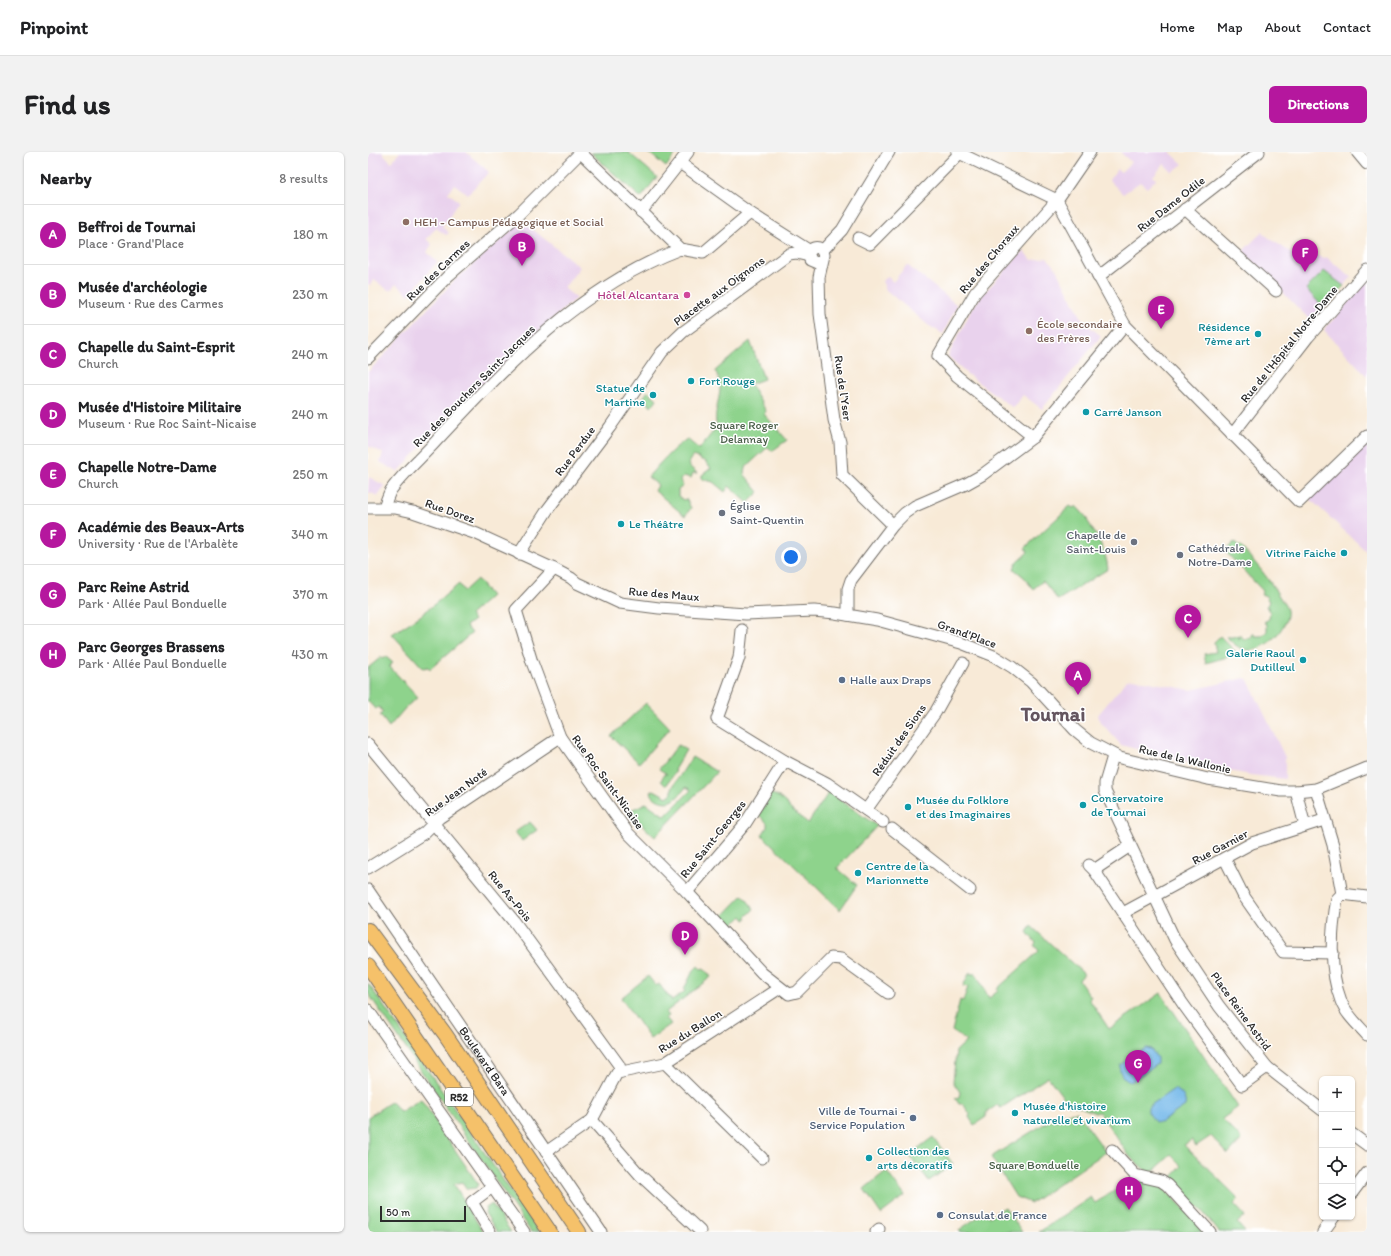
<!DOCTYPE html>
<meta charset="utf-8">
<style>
body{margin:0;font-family:Itim,sans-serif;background:#f2f2f2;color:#202124}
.controls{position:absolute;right:12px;bottom:12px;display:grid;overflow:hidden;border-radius:6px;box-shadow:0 1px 3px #0004}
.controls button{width:36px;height:36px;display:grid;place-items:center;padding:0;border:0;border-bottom:1px solid #e0e0e0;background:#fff;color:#202124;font:20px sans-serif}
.scale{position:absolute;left:12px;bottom:10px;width:86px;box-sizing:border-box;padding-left:4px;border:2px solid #2b2b2b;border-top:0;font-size:11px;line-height:14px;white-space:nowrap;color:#2b2b2b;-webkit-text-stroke:3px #fff;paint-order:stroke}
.you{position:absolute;left:423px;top:405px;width:14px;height:14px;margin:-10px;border:3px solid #fff;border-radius:50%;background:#1a73e8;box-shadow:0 0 0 6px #1a73e833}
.badge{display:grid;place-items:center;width:26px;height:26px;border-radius:50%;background:#b5179e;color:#fff;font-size:13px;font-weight:700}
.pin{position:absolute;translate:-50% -33px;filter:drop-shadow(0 1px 2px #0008)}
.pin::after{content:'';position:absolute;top:21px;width:14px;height:12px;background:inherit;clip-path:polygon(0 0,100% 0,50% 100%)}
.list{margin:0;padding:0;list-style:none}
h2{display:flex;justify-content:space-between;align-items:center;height:52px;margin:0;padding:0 16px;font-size:17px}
h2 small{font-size:13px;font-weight:400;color:#757577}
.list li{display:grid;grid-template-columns:26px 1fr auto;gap:12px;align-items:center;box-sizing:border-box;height:60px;padding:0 16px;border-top:1px solid #e0e0e0}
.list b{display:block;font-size:15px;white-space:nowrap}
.list p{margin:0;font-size:13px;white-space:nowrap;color:#757577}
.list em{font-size:13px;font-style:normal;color:#757577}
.icon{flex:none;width:22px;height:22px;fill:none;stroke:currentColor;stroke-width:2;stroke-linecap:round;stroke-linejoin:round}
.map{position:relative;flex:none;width:999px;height:1080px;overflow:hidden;border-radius:6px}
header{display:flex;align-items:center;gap:24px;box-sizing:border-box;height:56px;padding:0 20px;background:#fff;border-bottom:1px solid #e0e0e0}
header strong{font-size:19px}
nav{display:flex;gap:22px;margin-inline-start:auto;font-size:14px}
.intro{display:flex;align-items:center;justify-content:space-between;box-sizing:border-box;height:96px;padding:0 24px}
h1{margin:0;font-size:28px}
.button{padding:10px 18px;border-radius:6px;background:#b5179e;color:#fff;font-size:14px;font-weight:700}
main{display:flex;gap:24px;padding:0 24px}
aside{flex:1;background:#fff;border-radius:6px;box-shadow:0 1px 3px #0004}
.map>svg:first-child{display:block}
.built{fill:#e9d2ed}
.green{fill:#8ed38c;stroke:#5c7f5c}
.water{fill:#72b7e9;stroke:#4e718a}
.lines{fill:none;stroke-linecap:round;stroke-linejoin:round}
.minor-casing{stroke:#736e67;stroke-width:13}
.major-casing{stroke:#736e67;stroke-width:16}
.minor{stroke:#fff;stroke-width:11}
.major{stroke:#f5c16b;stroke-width:14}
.education-dot{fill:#8d6e63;stroke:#fff;stroke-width:1.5}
.hotel-dot{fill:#d1479c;stroke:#fff;stroke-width:1.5}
.culture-dot{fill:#0f9aa8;stroke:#fff;stroke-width:1.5}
.worship-dot{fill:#6b7280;stroke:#fff;stroke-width:1.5}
.service-dot{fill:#5c6f8a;stroke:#fff;stroke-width:1.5}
.labels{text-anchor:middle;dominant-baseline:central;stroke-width:3;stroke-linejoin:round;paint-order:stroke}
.shield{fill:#fff;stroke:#6b6b6b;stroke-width:1}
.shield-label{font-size:11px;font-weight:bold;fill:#2b2b2b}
.street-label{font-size:12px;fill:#2b2b2b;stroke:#fff}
.education-label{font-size:12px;fill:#785e54;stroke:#fff;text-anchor:start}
.hotel-label{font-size:12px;fill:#b23c85;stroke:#fff;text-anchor:end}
.culture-label{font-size:12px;fill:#0d838f;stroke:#fff;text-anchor:start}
.park-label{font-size:12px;fill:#495d48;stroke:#fff}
.worship-label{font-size:12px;fill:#5b616d;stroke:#fff;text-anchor:start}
.service-label{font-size:12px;fill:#4e5e75;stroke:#fff;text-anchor:start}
.town-label{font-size:20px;font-weight:bold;fill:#64555f;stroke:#fff}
</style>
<header>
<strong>Pinpoint</strong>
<nav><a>Home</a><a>Map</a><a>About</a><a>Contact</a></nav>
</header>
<div class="intro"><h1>Find us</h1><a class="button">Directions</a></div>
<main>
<aside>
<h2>Nearby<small>8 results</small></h2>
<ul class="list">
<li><span class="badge">A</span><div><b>Beffroi de Tournai</b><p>Place · Grand'Place</p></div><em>180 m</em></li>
<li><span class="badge">B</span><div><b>Musée d'archéologie</b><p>Museum · Rue des Carmes</p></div><em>230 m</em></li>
<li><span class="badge">C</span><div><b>Chapelle du Saint-Esprit</b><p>Church</p></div><em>240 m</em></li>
<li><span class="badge">D</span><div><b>Musée d'Histoire Militaire</b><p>Museum · Rue Roc Saint-Nicaise</p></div><em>240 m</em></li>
<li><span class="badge">E</span><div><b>Chapelle Notre-Dame</b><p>Church</p></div><em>250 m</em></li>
<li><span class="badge">F</span><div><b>Académie des Beaux-Arts</b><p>University · Rue de l'Arbalète</p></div><em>340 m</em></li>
<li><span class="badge">G</span><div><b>Parc Reine Astrid</b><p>Park · Allée Paul Bonduelle</p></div><em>370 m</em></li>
<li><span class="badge">H</span><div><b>Parc Georges Brassens</b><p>Park · Allée Paul Bonduelle</p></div><em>430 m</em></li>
</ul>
</aside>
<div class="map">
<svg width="999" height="1080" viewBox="0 0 999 1080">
<rect width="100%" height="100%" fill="#fff"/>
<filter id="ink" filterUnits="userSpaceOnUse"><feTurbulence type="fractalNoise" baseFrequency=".025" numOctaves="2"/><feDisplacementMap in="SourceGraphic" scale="8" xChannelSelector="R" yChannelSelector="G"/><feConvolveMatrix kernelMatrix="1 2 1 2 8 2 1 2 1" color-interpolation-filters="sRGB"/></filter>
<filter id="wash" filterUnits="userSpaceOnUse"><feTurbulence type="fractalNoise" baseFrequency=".012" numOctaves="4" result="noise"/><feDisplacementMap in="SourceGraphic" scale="16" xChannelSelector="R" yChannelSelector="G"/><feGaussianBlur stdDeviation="0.9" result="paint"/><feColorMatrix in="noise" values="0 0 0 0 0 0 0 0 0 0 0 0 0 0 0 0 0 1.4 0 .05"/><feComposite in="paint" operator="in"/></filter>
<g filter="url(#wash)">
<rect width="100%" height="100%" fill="#f8ead7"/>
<g class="built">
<polygon points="0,0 14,0 23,10 32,0 98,0 121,20 100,42 86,32 80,41 91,49 74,75 81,81 78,83 68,76 58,87 64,92 59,100 69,110 41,143 28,132 22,139 6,128 2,133 0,132"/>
<polygon points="752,0 802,0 815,12 804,20 796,12 785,24 788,27 779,36 772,30 755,42 741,28 749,17 753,20 763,10"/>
<polygon points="154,69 212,115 196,136 208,146 168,182 79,266 30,320 12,310 15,301 0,294 0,220 86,129"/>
<polygon points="895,79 897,83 926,103 942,112 948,103 956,107 958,105 984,125 943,169 876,101 876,98"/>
<polygon points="655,99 664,108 679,106 686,113 716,170 733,184 674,257 655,243 645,256 599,222 580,204 604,157 616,141"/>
<polygon points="539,113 589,153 575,182 560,173 518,138 514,129 520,125 525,130"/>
<polygon points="999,129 999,224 956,178"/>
<polygon points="996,293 999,293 999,400 941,346"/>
<polygon points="1,325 17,334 10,344 0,340"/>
<polygon points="877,526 880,528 917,605 917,627 883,623 830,613 753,593 731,568 729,564 759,528 765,527 823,538"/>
</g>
<g class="green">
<polygon points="260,0 289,25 273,46 223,1"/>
<polygon points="280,0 309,0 298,15"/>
<polygon points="956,119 976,134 955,155 938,137"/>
<path d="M 382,189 L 396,227 L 382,232 L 398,259 L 396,262 L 419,288 L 404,299 L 400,295 L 377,316 L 376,322 L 391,340 L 380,351 L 361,334 L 357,340 L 345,330 L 334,327 L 334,323 L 343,316 L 336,308 L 335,309 L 331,306 L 325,304 L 321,309 L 322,315 L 329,321 L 325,321 L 323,326 L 316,324 L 312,328 L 315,334 L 310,338 L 310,344 L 315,348 L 318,347 L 323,356 L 317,364 L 287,339 L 290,333 L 280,325 C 292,311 303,298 319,287 L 331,297 L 349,275 C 343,256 360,237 347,219 Z"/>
<polygon points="280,239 289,247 284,254 274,247"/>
<path d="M 702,354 L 705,356 L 708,354 L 720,367 L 719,368 C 729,385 738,398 740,417 L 690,448 L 675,429 L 665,437 L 656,425 L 646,417 L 648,411 L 660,400 L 657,396 Z"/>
<path d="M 866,390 L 871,395 L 872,394 C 888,411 899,424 911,444 C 913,448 918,454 919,458 C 922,475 895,502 878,498 C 869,496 864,490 858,485 L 865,485 L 870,483 L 871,487 L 872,483 L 876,487 L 883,486 L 885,481 L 887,484 L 894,484 L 899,479 L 899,472 L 896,470 L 901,467 L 902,460 L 899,457 L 902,456 L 898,455 L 901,450 L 898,444 L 893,442 L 895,439 L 857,399 Z"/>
<polygon points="109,427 123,444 102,463 106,468 98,474 104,481 62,517 60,515 55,516 24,482 52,464 91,432 96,439"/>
<polygon points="852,484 870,502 838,511 836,502 848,500 846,490"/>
<polygon points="18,505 25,511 21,514 50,545 39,554 21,575 12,563 15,560 11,555 7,557 0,549 0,516 12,506"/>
<polygon points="278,551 302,576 271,611 243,584"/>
<polygon points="310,593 318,598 306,618 308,619 298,634 293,629 296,622 299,622 291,617"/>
<path d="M 324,605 L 349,620 L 287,685 L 274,673 L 263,658 L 278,651 L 297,664 L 323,638 L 318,635 C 315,639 311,644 307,647 C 300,653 285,649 283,640 L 286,638 L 299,645 L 304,641 L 304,636 Z"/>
<polygon points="461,640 509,674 469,716 489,733 472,758 394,683 399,675 399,671 391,663 402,641 411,645 421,654 421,656 440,671"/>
<polygon points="162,670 169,678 154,689 147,680"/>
<polygon points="375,743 386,757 378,765 379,767 377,768 374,764 361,777 352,767"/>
<polygon points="663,774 716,822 711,828 723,845 721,847 741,877 793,841 870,955 854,967 874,987 860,1002 843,984 828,994 824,988 816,993 871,1047 866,1052 877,1064 869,1071 877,1080 851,1080 834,1059 801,1028 814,1014 803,1003 782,1022 762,1005 731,960 727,961 710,954 701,953 680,925 633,956 629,953 618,961 618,965 606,973 601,965 602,962 595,952 591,952 587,946 591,945 592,940 585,930 588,899 599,889 584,879 592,848 595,849 600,835 595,834 602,820 604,823 607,820 621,846 630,839 629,837 671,799 666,793 668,791 659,780"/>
<polygon points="330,814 333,817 336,816 343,825 298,860 301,864 298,866 303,872 282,887 253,846 280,824 288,834 291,832 304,849 317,839 316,837 325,819"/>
<polygon points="0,831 171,1080 163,1080 0,841"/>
<polygon points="53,947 110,1032 108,1036 99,1037 94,1030 86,1032 115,1080 0,1080 0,965 24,949 32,960"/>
<polygon points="709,960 738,1000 663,1051 648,1045 623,1005 692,962"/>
<polygon points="565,985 585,1012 561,1029 541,1003"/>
<polygon points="518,1019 537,1044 513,1062 496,1037"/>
<polygon points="767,1026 789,1029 839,1080 671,1080 723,1045 727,1051"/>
<polygon points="124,1052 143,1080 129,1080 117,1061 118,1056"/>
<polygon points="637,1055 654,1080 592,1080 591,1078 617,1060 621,1065"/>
</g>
<g class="water">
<path d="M 778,896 L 783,897 L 789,906 L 789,912 L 763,930 C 756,929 750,920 752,913 Z"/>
<path d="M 806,937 C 813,939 819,947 817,954 L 792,971 L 787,970 L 780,960 L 780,955 Z"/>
</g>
</g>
<g filter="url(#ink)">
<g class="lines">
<g class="minor-casing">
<g id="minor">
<polyline points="212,0 312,97 335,101 382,61"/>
<polyline points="589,0 689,48 757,173 931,350 999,284"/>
<polyline points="989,0 999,12"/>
<polyline points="312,11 382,61 442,99"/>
<polyline points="817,57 908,139"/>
<polyline points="273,60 320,0"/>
<polyline points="490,86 502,92 592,1"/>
<polyline points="455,98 474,78 521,0"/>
<path d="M 454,109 L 449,111 L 442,108 L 441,101 C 443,96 448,94 453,97 L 456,103 L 451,125 L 452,162 L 466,268 L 472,290 L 474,323 L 525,373"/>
<polyline points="730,125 891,0"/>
<polyline points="0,206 81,123 151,62 213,0"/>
<polyline points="864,283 940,185 999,118"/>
<polyline points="665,285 589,224 570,204 607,141 689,48 722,0"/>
<path d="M 16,355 C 18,350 20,343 23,338 C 33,323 57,302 70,287 C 140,212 214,134 312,97"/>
<polyline points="0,356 27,356 45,360 109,382 186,417 203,426 209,431 252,451 291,456 378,462 446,459 467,461 509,468 593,491 626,504 644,515 663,530 707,578 723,591 752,606 840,627 913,639 928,639 948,637 999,616"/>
<polyline points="151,402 180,357 242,275 294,200 315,180 421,102 428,101 441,104"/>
<polyline points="186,417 148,458 164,510 192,585 213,615 260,681 319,740 394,821 421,842 429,840 463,806 473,807 520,841"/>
<polyline points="480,463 480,437 483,428 525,373 537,361 547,354 598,332 614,323 665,285 757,173"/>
<polyline points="374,478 371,506 349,567 417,609 459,631 515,670"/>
<polyline points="0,592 146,769 251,913 253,920"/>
<polyline points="745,604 737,631 737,639 807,788 851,854 899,915 954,958"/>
<polyline points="948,637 965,693 974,742"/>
<polyline points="928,639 937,674"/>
<polyline points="498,658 567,561 595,511"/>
<polyline points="524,677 602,738"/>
<polyline points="857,707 875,743 915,800 965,801"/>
<polyline points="721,713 726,718 815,852 874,933 899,915"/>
<polyline points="0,716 56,681 71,666 192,585"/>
<polyline points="726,718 762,694"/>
<path id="s1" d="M 0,738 L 233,1080"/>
<polyline points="319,740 377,672 417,609"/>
<path d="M 974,742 L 969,747 C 963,778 961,818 973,849 C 977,861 990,873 999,883"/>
<polyline points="974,742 999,745"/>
<polyline points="755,761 884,691 956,668"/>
<polyline points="0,858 156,1080"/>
<polyline points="297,911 394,1006"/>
<polyline points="224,968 272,1023 332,1079"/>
<polyline points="984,982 999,993"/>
<polyline points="744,998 767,1023 793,1029 799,1033 842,1080"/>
<polyline points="178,1000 224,968 249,921 297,911 412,836"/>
<polyline points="984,1041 999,1021"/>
<polyline points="122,1080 104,1050 124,1035"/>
<polyline points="508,1080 511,1077"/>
<polyline points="955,1080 966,1065"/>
</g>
</g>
<g class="major-casing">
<g id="major">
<polyline points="0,778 77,882 211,1080"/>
<polyline points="0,814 182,1080"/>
</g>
</g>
<use href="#minor" class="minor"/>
<use href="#major" class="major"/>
</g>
</g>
<g class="education-dot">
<circle cx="38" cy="70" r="4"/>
<circle cx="661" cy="179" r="4"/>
</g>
<circle class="hotel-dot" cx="319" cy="143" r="4"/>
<g class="culture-dot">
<circle cx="890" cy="182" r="4"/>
<circle cx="323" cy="229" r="4"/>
<circle cx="285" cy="243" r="4"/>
<circle cx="718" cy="260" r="4"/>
<circle cx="253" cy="372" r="4"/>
<circle cx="976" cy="401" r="4"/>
<circle cx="935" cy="508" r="4"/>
<circle cx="715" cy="653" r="4"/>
<circle cx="540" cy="655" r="4"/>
<circle cx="490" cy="721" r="4"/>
<circle cx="647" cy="961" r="4"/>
<circle cx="501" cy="1006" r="4"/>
</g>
<g class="worship-dot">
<circle cx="354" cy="361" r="4"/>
<circle cx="766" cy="390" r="4"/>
<circle cx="812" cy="403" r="4"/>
</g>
<g class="service-dot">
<circle cx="474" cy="528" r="4"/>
<circle cx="545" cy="966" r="4"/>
<circle cx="572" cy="1063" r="4"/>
</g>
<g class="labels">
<rect class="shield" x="77" y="936" width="28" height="18" rx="3"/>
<g class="shield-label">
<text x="91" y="945">R52</text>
</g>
<g class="street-label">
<text transform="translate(803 52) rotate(-38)">Rue Dame Odile</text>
<text transform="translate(621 107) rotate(-50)">Rue des Choraux</text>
<text transform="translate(70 118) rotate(-44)">Rue des Carmes</text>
<text transform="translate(351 139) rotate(-36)">Placette aux Oignons</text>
<text transform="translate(921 192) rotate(-51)">Rue de l'Hôpital Notre-Dame</text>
<text transform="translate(106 234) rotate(-45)">Rue des Bouchers Saint-Jacques</text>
<text transform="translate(475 236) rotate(82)">Rue de l'Yser</text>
<text transform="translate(207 299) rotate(-53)">Rue Perdue</text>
<text transform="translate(82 359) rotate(19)">Rue Dorez</text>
<text transform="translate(296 442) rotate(5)">Rue des Maux</text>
<text transform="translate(599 482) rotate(20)">Grand'Place</text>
<text transform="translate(531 588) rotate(-55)">Réduit des Sions</text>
<text transform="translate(817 607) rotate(13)">Rue de la Wallonie</text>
<text transform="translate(240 630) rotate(54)">Rue Roc Saint-Nicaise</text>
<text transform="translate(88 640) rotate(-36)">Rue Jean Noté</text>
<text transform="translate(345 687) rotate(-51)">Rue Saint-Georges</text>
<text transform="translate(852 695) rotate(-28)">Rue Garnier</text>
<text transform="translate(142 744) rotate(51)">Rue As-Pois</text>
<text transform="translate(873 859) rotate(54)">Place Reine Astrid</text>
<text transform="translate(322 879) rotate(-32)">Rue du Ballon</text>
<text stroke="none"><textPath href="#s1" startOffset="207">Boulevard Bara</textPath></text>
</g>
<g class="education-label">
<text x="46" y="70">HEH - Campus Pédagogique et Social</text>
<text x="669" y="172">École secondaire<tspan x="669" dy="14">des Frères</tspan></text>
</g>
<g class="hotel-label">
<text x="311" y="143">Hôtel Alcantara</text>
</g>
<g class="culture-label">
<text x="882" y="175" text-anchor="end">Résidence<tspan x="882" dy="14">7ème art</tspan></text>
<text x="331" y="229">Fort Rouge</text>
<text x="277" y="236" text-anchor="end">Statue de<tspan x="277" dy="14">Martine</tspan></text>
<text x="726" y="260">Carré Janson</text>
<text x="261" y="372">Le Théâtre</text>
<text x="968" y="401" text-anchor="end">Vitrine Faiche</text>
<text x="927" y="501" text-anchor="end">Galerie Raoul<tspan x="927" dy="14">Dutilleul</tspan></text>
<text x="723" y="646">Conservatoire<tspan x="723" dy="14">de Tournai</tspan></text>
<text x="548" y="648">Musée du Folklore<tspan x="548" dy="14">et des Imaginaires</tspan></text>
<text x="498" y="714">Centre de la<tspan x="498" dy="14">Marionnette</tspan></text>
<text x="655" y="954">Musée d'histoire<tspan x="655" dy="14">naturelle et vivarium</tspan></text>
<text x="509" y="999">Collection des<tspan x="509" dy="14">arts décoratifs</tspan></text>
</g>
<g class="park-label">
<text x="376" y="273">Square Roger<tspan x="376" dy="14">Delannay</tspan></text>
<text x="666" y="1013">Square Bonduelle</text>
</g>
<g class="worship-label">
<text x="362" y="354">Église<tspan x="362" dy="14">Saint-Quentin</tspan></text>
<text x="758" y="383" text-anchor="end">Chapelle de<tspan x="758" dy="14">Saint-Louis</tspan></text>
<text x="820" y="396">Cathédrale<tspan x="820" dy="14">Notre-Dame</tspan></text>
</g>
<g class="service-label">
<text x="482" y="528">Halle aux Draps</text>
<text x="537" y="959" text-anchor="end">Ville de Tournai -<tspan x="537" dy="14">Service Population</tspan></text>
<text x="580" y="1063">Consulat de France</text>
</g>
<g class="town-label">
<text x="685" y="562">Tournai</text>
</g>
</g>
</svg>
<div class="controls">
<button>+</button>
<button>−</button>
<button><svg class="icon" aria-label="locate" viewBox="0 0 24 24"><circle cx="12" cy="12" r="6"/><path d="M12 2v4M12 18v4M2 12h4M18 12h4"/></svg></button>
<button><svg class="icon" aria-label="layers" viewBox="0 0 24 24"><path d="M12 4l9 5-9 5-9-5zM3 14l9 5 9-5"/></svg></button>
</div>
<div class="scale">50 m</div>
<div class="you"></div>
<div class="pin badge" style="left:710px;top:543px">A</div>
<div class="pin badge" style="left:154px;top:114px">B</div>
<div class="pin badge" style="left:820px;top:486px">C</div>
<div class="pin badge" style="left:317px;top:803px">D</div>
<div class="pin badge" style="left:793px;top:177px">E</div>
<div class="pin badge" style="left:937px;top:120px">F</div>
<div class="pin badge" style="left:770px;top:931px">G</div>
<div class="pin badge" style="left:761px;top:1058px">H</div>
</div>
</main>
